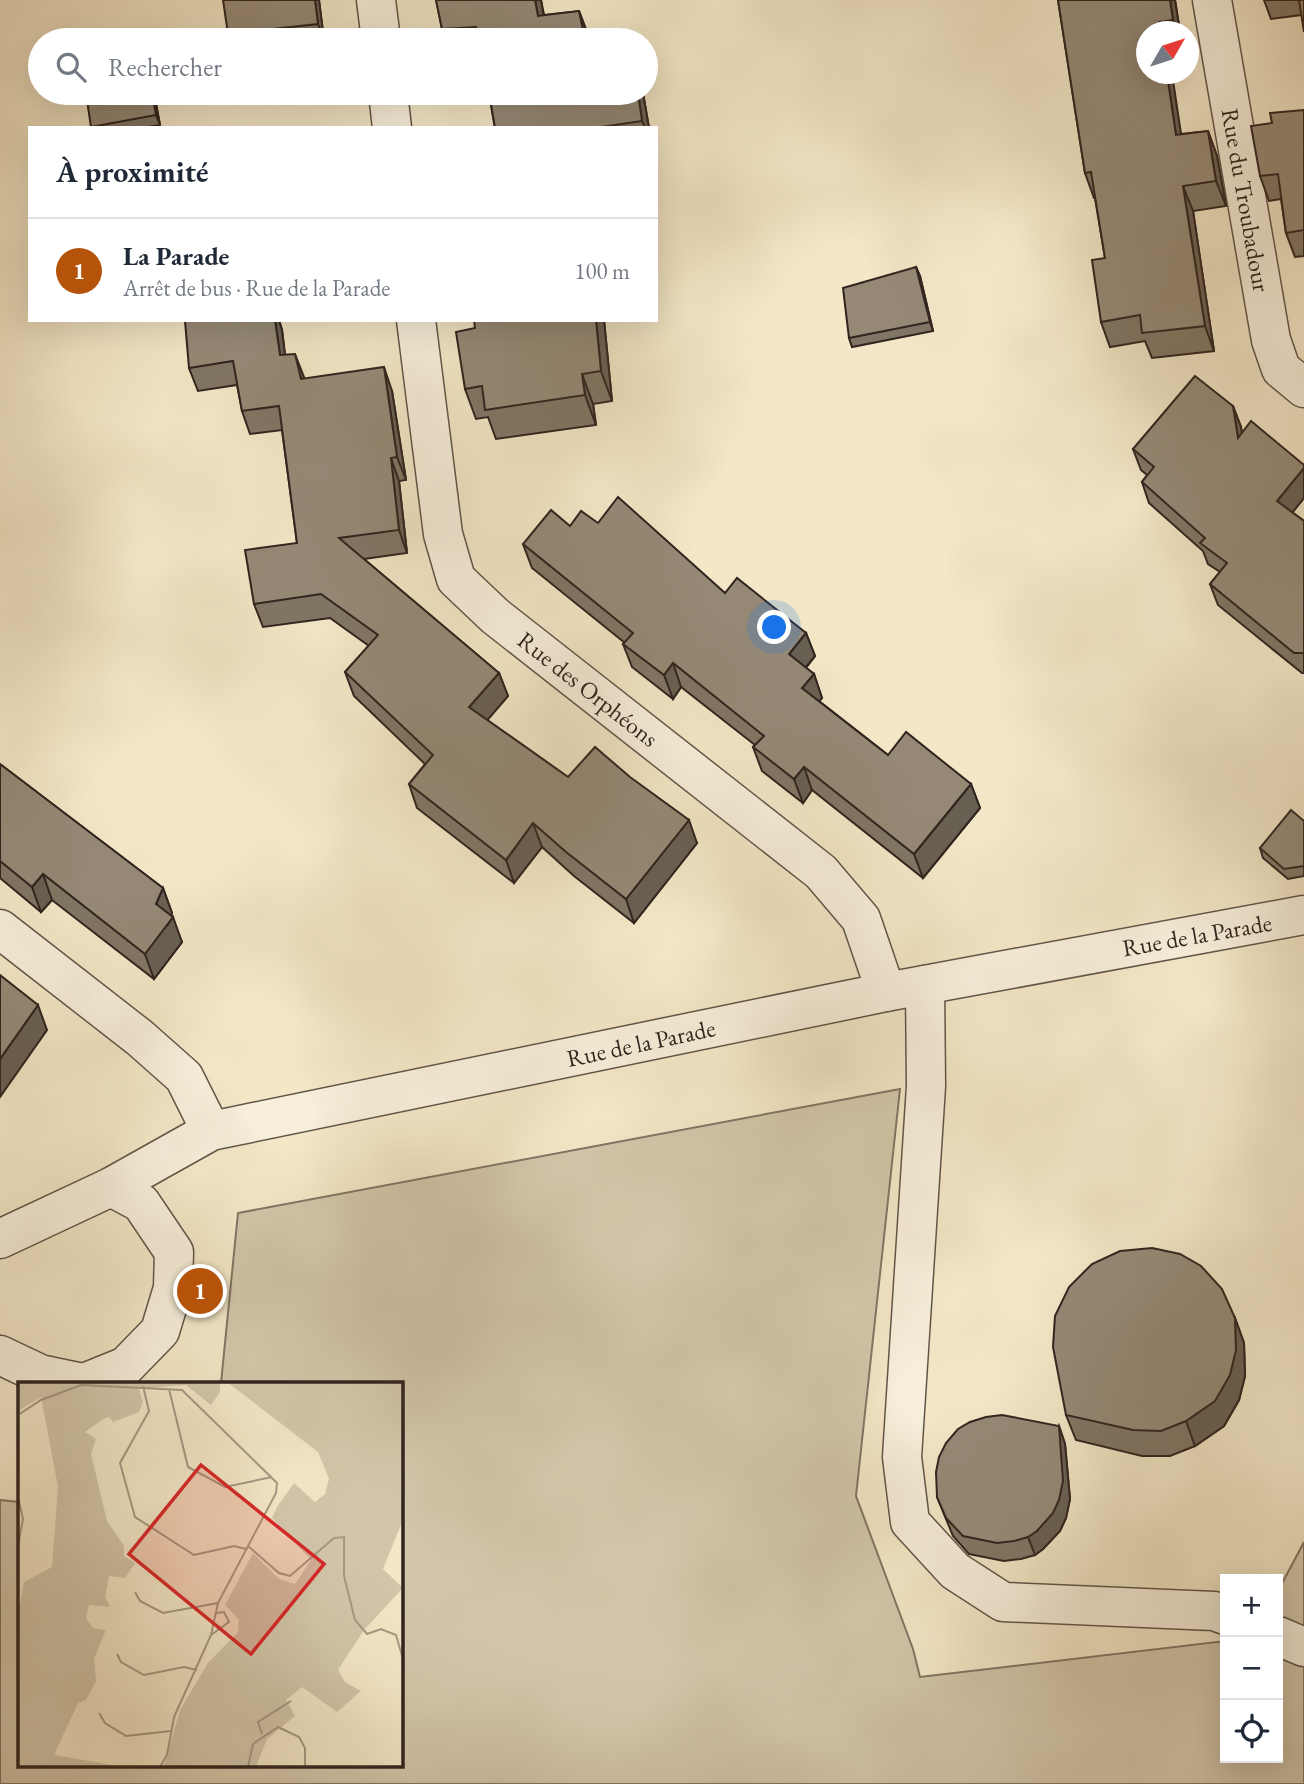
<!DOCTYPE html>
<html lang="fr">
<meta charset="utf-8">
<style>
body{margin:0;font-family:"EB Garamond",serif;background:#f2f2f3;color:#1f2937}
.controls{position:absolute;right:21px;bottom:21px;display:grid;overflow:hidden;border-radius:0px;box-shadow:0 7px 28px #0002}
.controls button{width:63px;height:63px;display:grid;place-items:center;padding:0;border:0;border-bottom:2px solid #e0e1e3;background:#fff;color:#1f2937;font:35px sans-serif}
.compass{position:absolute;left:1136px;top:21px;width:63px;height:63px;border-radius:50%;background:#fff;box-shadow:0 7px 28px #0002;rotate:51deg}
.you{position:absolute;left:775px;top:628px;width:24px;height:24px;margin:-18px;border:5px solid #fff;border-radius:50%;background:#1a73e8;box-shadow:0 0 0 10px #1a73e833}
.badge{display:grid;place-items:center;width:46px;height:46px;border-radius:50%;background:#b45309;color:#fff;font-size:23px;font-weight:700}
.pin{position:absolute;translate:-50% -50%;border:4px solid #fff;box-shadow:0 2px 7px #0006}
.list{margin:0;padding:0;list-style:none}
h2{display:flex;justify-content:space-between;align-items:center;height:91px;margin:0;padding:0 28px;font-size:30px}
h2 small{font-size:23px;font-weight:400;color:#747a83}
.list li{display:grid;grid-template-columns:46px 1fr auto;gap:21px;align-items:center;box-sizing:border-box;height:105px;padding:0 28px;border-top:2px solid #e0e1e3}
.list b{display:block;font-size:26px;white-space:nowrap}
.list p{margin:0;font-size:23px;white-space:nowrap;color:#747a83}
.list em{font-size:23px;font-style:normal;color:#747a83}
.icon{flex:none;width:38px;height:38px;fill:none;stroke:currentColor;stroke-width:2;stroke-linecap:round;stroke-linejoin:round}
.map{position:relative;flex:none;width:1304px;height:1784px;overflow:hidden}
.search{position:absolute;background:#fff;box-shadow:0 7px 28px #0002;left:28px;top:28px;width:630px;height:77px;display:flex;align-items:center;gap:18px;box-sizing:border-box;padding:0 24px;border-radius:38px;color:#747a83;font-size:26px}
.panel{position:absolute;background:#fff;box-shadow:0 7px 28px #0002;left:28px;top:126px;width:630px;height:196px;border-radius:0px}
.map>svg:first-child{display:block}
.green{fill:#d2c6aa;stroke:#817564;stroke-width:2}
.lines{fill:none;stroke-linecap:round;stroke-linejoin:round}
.minor-casing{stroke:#615549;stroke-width:41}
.minor{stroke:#f7efdb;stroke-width:38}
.wall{fill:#807665;stroke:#30241f;stroke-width:2}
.shaded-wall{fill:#686053;stroke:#30241f;stroke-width:2}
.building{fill:#958976;stroke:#30241f;stroke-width:2}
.labels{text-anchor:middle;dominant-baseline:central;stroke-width:6;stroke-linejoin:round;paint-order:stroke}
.street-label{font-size:24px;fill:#30241f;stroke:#f7efdb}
.inset-road{fill:none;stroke:#a59984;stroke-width:2}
.view{fill:#d62828;fill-opacity:0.15;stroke:#d62828;stroke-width:3.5}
.inset-edge{fill:none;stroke:#30241f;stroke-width:3.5}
</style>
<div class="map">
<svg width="1304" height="1784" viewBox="0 0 1304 1784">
<rect width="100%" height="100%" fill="#f3e7c7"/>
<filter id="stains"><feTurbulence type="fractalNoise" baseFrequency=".00286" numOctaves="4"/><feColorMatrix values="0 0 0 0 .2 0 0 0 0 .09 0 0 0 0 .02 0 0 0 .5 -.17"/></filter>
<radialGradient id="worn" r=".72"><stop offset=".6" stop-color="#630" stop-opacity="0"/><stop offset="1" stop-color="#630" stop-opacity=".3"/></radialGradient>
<polygon class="green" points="900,1089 856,1496 913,1649 920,1677 1225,1641 1225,1758 1278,1758 1278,1591 1304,1542 1304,1784 0,1784 0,1500 19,1502 19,1765 401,1765 401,1383 221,1383 238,1213"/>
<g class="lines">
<g class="minor-casing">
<g id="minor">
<polyline points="376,0 381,40"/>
<polyline points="1212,0 1271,340 1281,369 1304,388"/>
<polyline points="388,93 392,128"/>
<polyline points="416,320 443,534 456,579 495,616 821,872 861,919 886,992"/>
<polyline points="0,929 140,1038 184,1077 211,1131"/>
<polyline points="925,985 926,1086 902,1457 910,1522 955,1571 1003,1602 1214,1611 1225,1615"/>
<polyline points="0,1239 111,1187 211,1131 886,992 1304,915"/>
<polyline points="0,1355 40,1374 83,1383"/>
<polyline points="84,1383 126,1366 160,1331 173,1288 174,1252 141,1203 111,1187"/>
<polyline points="1278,1636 1304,1647"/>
</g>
</g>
<use href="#minor" class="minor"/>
</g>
<g class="wall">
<polygon points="319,0 324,40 230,40 228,34"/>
<polygon points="436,0 541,0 544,15 579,11 590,40 446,40 442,29"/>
<polygon points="1058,0 1175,0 1180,32 1146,32 1181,134 1208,131 1217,156 1226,206 1193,211 1214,351 1152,358 1145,341 1110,347 1101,322 1105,258 1095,198 1094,198 1085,173"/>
<polygon points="1264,0 1304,0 1301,15 1271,19"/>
<polygon points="86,93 154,93 160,125 142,128 92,128"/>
<polygon points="489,93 643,93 649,128 495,128"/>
<polygon points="1304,110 1304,256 1295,257 1286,233 1281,199 1269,201 1260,176 1272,123"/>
<polygon points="916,267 920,276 933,331 852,347 849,338"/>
<polygon points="192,320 279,320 282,330 285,355 304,379 392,391 406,480 399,481 407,553 364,559 499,673 508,696 487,720 568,777 697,843 634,923 574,876 542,847 514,883 417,808 409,784 425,764 354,696 345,672 369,646 330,618 263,627 254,604 297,543 282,430 250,434 242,411 237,385 198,391 189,368"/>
<polygon points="604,320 612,401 593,404 596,425 496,439 488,417 476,419 465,389 475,328"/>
<polygon points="1233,406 1241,427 1242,433 1304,465 1304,498 1292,512 1304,521 1304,673 1302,673 1218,605 1210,584 1220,572 1208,564 1203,551 1149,503 1142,482 1147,475 1141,470 1133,449"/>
<polygon points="598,523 725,593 806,633 815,656 806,668 814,674 822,698 819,701 888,755 971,784 980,808 923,878 812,790 803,803 762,771 753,747 755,745 681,687 673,699 632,667 623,644 625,643 532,568 523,544 570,526"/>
<polygon points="0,764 163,888 172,913 171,916 182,942 154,979 52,900 41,912 0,878"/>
<polygon points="1304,821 1304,876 1288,879 1263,858 1260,848"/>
<polygon points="1235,1318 1244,1343 1245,1376 1239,1400 1224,1426 1195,1446 1170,1456 1142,1456 1076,1440 1066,1415"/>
<polygon points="1059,1426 1065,1444 1070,1499 1066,1518 1060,1531 1043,1549 1035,1555 1021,1559 1004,1561 969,1554 953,1536 937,1497"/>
</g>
<g class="shaded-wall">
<polygon points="315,0 319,0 324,40 318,24"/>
<polygon points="535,0 541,0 548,40 538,16"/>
<polygon points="1170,0 1175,0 1180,32 1177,32 1173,20"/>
<polygon points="579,11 590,40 585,40"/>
<polygon points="1167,74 1172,74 1185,160 1176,135"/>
<polygon points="152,93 154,93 160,125 156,115"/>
<polygon points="638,93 643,93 649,128 645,128 642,121"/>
<polygon points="1208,131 1217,156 1226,206 1216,181"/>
<polygon points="1183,186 1193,211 1214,351 1205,326"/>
<polygon points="916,267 920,276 933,331 930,322"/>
<polygon points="275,320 279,320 282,330 288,379 280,355"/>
<polygon points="596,320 604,320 612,401 601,371"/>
<polygon points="295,354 304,377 309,403 301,379"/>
<polygon points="384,367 392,391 406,480 397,457"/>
<polygon points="582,374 593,404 596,425 585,395"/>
<polygon points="1233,406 1241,427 1245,459 1238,438"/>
<polygon points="391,458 399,481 407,553 399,530"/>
<polygon points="1304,468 1304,498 1285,522 1277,501"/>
<polygon points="806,633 815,656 797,678 789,654"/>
<polygon points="673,663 681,687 673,699 664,675"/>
<polygon points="499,673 508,696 478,731 469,707"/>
<polygon points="814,674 822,698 811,711 802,688"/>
<polygon points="804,767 812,790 803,803 794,779"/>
<polygon points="971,784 980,808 923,878 914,854"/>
<polygon points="689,820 697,843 634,923 626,899"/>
<polygon points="533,823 542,847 514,883 506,860"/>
<polygon points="43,874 52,900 41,912 32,887"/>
<polygon points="163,888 172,913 167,926 173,917 182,942 154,979 145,954 156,904"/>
<polygon points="38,1005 47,1030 0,1097 0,1059"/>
<polygon points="1235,1318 1244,1343 1245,1376 1239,1400 1224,1426 1195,1446 1186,1421"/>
<polygon points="1059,1426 1065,1444 1070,1499 1066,1518 1060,1531 1043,1549 1035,1555 1028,1537"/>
</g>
<g class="building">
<polygon points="223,0 315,0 318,24 228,34"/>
<polygon points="436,0 535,0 538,16 579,11 585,40 478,40 476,27 442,29"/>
<polygon points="1058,0 1170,0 1173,20 1159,22 1161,32 1146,32 1146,74 1167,74 1176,135 1208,131 1216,181 1183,186 1205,326 1142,333 1140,315 1101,322 1092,260 1105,258 1091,172 1085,173"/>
<polygon points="1299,0 1304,0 1304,32"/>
<polygon points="86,93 152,93 156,115 91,127"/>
<polygon points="489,93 638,93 642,121 595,128 495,128"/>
<polygon points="1304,110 1304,230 1286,233 1278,174 1260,176 1251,126 1272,123 1270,113"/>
<polygon points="916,267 930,322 849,338 843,288"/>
<polygon points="192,320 275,320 280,355 295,354 301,379 384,367 397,457 391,458 399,530 339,538 499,673 469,707 568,777 595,747 630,777 689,820 626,899 566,852 533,823 506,860 409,784 433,755 345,672 378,635 321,594 254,604 245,550 297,543 279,406 242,411 233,361 189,368 185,321"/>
<polygon points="474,320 596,320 601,371 582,374 585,395 485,410 482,386 465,389 456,332 475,328"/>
<polygon points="1195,376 1233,406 1238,438 1251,421 1304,465 1304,468 1277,501 1304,521 1304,653 1294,653 1210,584 1227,563 1200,543 1205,538 1142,482 1154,467 1133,449"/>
<polygon points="618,497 725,593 737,578 806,633 789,654 814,674 802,688 888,755 906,732 971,784 914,854 804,767 794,779 753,747 764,736 673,663 664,675 623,644 633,633 523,544 551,510 570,526 581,511 598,523"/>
<polygon points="0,764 163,888 156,904 173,917 145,954 43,874 32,887 0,861"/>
<polygon points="1291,810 1304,821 1304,866 1284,869 1260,848"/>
<polygon points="0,975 38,1005 0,1059"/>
<polygon points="1152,1248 1180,1254 1201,1266 1222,1289 1235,1318 1236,1350 1230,1375 1215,1401 1186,1421 1161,1431 1133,1430 1066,1415 1053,1347 1055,1316 1069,1287 1092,1264 1120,1251"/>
<polygon points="1002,1415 1059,1426 1063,1481 1059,1500 1053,1513 1037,1531 1028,1537 1014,1541 997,1543 963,1536 946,1518 937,1497 936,1472 939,1457 946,1443 958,1429 970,1422 986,1417"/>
</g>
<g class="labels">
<g class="street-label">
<text transform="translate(1246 200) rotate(80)">Rue du Troubadour</text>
<text transform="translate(588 689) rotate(38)">Rue des Orphéons</text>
<text transform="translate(1197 935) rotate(-10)">Rue de la Parade</text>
<text transform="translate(641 1043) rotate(-12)">Rue de la Parade</text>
</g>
</g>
<g transform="translate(18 1382)">
<rect width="385" height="385" fill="#f3e7c7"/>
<path d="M 0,0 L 202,0 L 202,10 L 193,23 L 168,3 L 121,7 L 125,20 L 121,30 L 95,40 L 91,35 L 85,37 L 67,50 L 78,57 L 73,72 L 89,139 L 106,164 L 106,174 L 117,181 L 107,196 L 91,194 L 87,215 L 92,225 L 71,223 L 68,236 L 75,246 L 88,248 L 76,277 L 78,299 L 68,318 L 60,321 L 36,373 L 106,385 L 0,385 L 0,234 L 6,200 L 34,185 L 40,105 L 23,15 L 0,29 ZM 209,0 L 385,0 L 385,138 L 365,187 L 385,206 L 346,248 L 320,288 L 327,300 L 343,309 L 319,330 L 284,305 L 268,318 L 277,334 L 249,357 L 238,385 L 146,385 L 162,328 L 190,281 L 220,250 L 221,238 L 207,223 L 235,171 L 261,197 L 277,202 L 293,178 L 254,136 L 259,125 L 276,101 L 297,120 L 307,112 L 311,97 L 300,70 Z" fill="#d2c6aa"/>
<path class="inset-road" d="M 125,4 L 131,29 L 102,81 L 117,135 L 176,173 L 216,164 L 228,167M 151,7 L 170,85 L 207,105 L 254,95M 0,33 L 23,18 L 63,3 L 164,8 L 259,101 L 258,111 L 200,221 L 193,253 L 156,335 L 149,373 L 142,385M 0,115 L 5,137 L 0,164M 230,164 L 261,191 L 272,194 L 316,156 L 326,155 L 326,194 L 337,238 L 349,252 L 363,247 L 378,253 L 385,277M 0,180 L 0,210M 117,210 L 122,219 L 145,231 L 200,221M 193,253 L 211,240 L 206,230 L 198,231M 99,272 L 103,280 L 126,293 L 166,285 L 179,288M 81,331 L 87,341 L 108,354 L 153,349M 244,352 L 240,340 L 273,319M 230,385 L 235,362 L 260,345 L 281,355 L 287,366 L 287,385"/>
<path class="view" d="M 183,83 L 306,182 L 233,272 L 111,172 Z"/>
<rect width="385" height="385" class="inset-edge"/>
</g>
<rect width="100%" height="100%" filter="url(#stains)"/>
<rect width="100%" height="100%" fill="url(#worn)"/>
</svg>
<div class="controls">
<button>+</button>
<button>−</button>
<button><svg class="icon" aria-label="locate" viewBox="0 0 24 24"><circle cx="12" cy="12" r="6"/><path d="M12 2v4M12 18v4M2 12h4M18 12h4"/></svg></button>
</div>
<svg class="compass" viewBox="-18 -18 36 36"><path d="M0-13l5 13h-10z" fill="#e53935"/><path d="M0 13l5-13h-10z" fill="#747a83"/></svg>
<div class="you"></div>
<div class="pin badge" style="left:200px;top:1291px">1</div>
<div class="search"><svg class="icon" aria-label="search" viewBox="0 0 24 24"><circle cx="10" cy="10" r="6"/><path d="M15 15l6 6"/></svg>Rechercher</div>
<section class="panel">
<h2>À proximité<small></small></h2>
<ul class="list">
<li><span class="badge">1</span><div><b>La Parade</b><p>Arrêt de bus · Rue de la Parade</p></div><em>100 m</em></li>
</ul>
</section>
</div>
